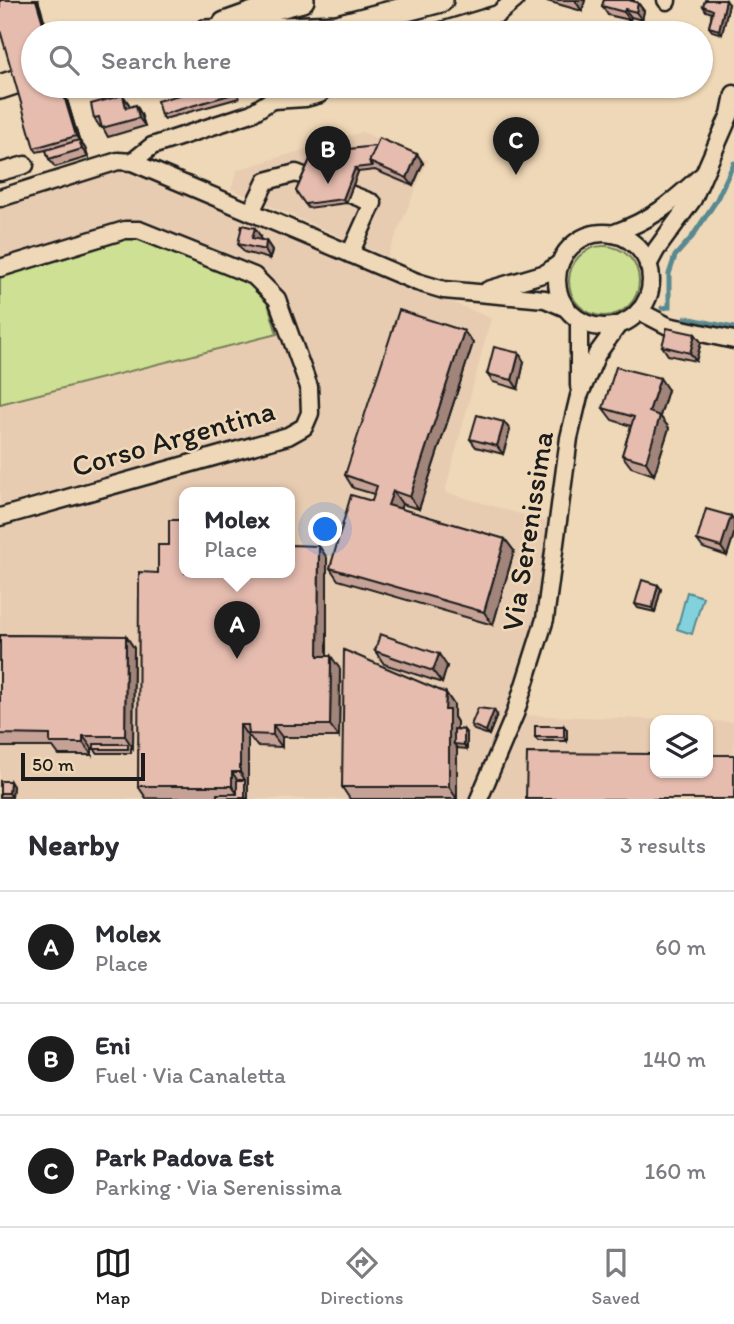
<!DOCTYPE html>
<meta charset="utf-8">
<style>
body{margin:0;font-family:Itim,sans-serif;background:#f7f7f7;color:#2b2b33}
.controls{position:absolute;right:21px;bottom:21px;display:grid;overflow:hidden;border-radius:14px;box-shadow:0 2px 5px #0004}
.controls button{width:63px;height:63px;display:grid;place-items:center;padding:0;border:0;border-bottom:2px solid #e1e1e2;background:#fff;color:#2b2b33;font:35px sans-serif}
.scale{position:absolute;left:21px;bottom:18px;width:124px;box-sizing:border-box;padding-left:7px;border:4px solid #1c1c1c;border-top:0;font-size:19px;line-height:24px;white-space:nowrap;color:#1c1c1c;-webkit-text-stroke:5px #efd8b7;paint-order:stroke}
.you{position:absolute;left:326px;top:530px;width:24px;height:24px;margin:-18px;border:5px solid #fff;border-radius:50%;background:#1a73e8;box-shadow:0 0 0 10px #1a73e833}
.badge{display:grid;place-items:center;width:46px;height:46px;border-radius:50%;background:#1c1c1c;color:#fff;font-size:23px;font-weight:700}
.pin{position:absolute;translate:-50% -58px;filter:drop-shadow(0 2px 4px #0008)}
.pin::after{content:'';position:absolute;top:37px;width:24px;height:21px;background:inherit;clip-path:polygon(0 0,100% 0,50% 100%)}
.popup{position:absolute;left:179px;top:487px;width:116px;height:91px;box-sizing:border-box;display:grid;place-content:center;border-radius:14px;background:#fff;filter:drop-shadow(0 2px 5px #0005);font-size:23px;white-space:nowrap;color:#7c7c81}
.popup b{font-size:26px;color:#2b2b33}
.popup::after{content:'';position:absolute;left:50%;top:100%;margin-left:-14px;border:14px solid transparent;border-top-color:#fff}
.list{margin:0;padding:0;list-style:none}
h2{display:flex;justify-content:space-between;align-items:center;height:91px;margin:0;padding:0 28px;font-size:30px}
h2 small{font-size:23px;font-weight:400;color:#7c7c81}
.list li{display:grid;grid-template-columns:46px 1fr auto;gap:21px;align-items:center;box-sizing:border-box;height:112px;padding:0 28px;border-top:2px solid #e1e1e2}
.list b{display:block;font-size:26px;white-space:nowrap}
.list p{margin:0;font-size:23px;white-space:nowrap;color:#7c7c81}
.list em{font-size:23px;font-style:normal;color:#7c7c81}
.icon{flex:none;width:38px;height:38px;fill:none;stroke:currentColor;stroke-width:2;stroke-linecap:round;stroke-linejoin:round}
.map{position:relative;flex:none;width:734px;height:799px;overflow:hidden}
.search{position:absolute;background:#fff;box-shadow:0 2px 5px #0004;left:21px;right:21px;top:21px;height:77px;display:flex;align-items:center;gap:18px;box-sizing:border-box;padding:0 24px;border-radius:38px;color:#7c7c81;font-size:26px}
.sheet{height:427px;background:#fff}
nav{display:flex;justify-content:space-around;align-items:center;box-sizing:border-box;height:98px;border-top:2px solid #e1e1e2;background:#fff;font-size:19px;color:#7c7c81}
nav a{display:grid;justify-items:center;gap:4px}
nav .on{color:#1c1c1c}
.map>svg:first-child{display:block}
.built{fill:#e8ccb2;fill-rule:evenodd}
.green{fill:#cee094;stroke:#757e58;stroke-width:2}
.water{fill:#82d2de;stroke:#598990;stroke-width:2}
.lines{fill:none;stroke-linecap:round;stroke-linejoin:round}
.stream{stroke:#598990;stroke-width:5}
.minor-casing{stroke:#1c1c1c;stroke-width:21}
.highway-casing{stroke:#1c1c1c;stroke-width:28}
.minor{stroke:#efd8b7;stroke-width:16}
.highway{stroke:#efd8b7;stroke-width:23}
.wall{fill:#c6a296;stroke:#1c1c1c;stroke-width:2}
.shaded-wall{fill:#a1847a;stroke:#1c1c1c;stroke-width:2}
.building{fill:#e6bcaf;stroke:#1c1c1c;stroke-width:2}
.labels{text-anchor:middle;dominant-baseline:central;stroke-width:5;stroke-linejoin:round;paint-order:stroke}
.street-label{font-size:30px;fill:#1c1c1c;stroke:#efd8b7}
</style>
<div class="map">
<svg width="734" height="799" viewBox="0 0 734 799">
<rect width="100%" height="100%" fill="#efd8b7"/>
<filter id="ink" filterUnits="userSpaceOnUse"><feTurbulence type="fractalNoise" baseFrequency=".0143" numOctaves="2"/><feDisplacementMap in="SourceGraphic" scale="14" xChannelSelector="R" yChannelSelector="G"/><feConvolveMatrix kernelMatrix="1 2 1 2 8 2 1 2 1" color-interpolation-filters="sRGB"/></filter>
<g filter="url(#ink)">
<g class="built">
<polygon points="362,132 428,160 387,257 231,189 237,170"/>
<path d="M 115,171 L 130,173 L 491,318 L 445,492 L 558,525 L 518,715 L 680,720 L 655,720 L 655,773 L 708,773 L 708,721 L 734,722 L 734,799 L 0,799 L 0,208 ZM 184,493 L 290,493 L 290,573 L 184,573 Z"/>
</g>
<g class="green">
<polygon points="137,237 247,282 267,300 277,334 0,404 0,276 111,239"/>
<circle cx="604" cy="281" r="35"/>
</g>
<polygon class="water" points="687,592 703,597 692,634 677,629"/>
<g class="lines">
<g class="stream">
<polyline points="662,308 669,307 669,274 675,256 692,237 716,201 734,163"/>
<polyline points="686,318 734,328"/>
</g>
<g class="minor-casing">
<g id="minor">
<polyline points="666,0 667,1"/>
<polyline points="435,33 498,14 515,0"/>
<polyline points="274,100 305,98 320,94"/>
<polyline points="132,162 152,146 252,113 293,86"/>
<polyline points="0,172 25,165"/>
<polyline points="0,198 118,161 132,162 417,282 444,290 545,299 566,308"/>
<polyline points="251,212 266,181 296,173 373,203 350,254"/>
<circle cx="604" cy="280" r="47"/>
<path d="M 612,234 C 653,219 668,206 700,177"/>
<polyline points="648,265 656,250 693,199 730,114 734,94"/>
<polyline points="0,268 125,230 139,230 254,276 277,299 309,387 310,413 304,427 288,436 0,517"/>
<polyline points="488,290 546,273 560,263"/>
<polyline points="639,311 668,326 734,340"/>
<polyline points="579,320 579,386"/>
<polyline points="479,799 515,714 545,619 569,438 579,396 597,354 618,325"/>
</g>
</g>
<g class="highway-casing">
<g id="highway">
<polyline points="225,24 267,9 302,0"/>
<polyline points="205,32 337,27 441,0"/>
<polyline points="0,87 33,76"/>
</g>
</g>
<use href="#minor" class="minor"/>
<use href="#highway" class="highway"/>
</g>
<g class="wall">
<polygon points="0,0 38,0 48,33 33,33 33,86 63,86 79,140 85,148 88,157 55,167 49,159 46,150 37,152 34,148"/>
<polygon points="546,0 585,0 582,11 547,1"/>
<polygon points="604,0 634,0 634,2 638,3 644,11 642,20 631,17 630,20 608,15 602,6"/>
<polygon points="729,4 722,34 712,31 709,27 712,13 706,11 703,6"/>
<polygon points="212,86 235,86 239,98 164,119 161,115"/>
<polygon points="617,86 630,86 629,89"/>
<polygon points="129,104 130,107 136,105 141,114 145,126 108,137 102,126 100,127 94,118"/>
<polygon points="313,153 417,154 423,163 413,186 375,170 358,172 346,203 308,208 296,191"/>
<polygon points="261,237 260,240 266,241 272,250 270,259 244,252 238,244"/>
<polygon points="695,334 701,342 696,361 668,355 662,346"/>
<polygon points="473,343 419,509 402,504 400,509 505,539 514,551 493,625 338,580 330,568 372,501 374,494 353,488 345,475"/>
<polygon points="524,362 518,389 493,382 487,374"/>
<polygon points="668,390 660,416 669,428 654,475 631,467 622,455 631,426 612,420 603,408"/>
<polygon points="504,422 510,430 503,454 476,447 470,439"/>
<polygon points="731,516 734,521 734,534 727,556 703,548 697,540"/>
<polygon points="319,546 327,558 327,656 340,669 339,737 282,737 282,747 257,746 250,737 248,737 248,799 146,798 138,786 185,573"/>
<polygon points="658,585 661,589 655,612 638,608 635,604"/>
<polygon points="0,635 126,636 134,648 133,748 131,748 131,753 97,753 94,748 92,748 92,755 59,755 53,747 0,747"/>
<polygon points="375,651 447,666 442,683 384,664"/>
<polygon points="446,693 454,705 454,717 457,722 457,729 464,730 467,734 467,749 457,748 457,799 350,799 342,787"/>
<polygon points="497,715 489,735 474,730 471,725"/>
<polygon points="564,726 567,730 567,741 538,741 535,737"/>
<polygon points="0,781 13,786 12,797 0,797"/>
</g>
<g class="shaded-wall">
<polygon points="36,0 38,0 48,33 46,33"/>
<polygon points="576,0 585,0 582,11 576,2"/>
<polygon points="726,0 729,4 722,34 719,30"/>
<polygon points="638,3 644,11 642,20 636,12"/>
<polygon points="625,9 631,17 630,20 624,12"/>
<polygon points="701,35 704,40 701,53"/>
<polygon points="61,86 63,86 79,140 76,136"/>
<polygon points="123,95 129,104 132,116 126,108"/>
<polygon points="136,105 141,114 145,126 139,118"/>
<polygon points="79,140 85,148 88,157 82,149"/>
<polygon points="417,154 423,163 413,186 407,178"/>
<polygon points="355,168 358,172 346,203 343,199"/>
<polygon points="255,228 261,237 258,246 252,238"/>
<polygon points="266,241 272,250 270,259 265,250"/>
<polygon points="464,331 473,343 419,509 410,497"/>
<polygon points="695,334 701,342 696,361 690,353"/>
<polygon points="519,353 524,362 518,389 512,380"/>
<polygon points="660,378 668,390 660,416 669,428 654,475 646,462 649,412"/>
<polygon points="504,422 510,430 503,454 497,446"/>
<polygon points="393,491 402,504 397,518 388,505"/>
<polygon points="731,516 734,521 734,534 727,556 721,547"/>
<polygon points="505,539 514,551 493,625 484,612"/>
<polygon points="319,546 327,558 327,668 318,656"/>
<polygon points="658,585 661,589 655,612 652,608"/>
<polygon points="126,636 134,648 133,748 125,736"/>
<polygon points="439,654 447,666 442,683 433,671"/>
<polygon points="331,656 340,669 339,737 330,725"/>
<polygon points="446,693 454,705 454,717 457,722 457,744 454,744 457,748 457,799 449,787 445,710"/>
<polygon points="494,710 497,715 489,735 486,731"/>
<polygon points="240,725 248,737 248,799 245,798 245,780 240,772"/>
<polygon points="273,725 282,737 282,747 273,735"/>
<polygon points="564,726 567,730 567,741 564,737"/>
<polygon points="464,730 467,734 467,749 464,745"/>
<polygon points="83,736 92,748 92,755 83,743"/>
<polygon points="232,772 240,784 240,798 232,786"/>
<polygon points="10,781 13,786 12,797 9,793"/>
</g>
<g class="building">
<polygon points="0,0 36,0 46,33 33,33 33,86 61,86 76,136 34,148 0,30"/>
<polygon points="604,0 629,0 638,3 636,12 625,9 624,12 602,6"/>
<polygon points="705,0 726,0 719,30 709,27 713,10 703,6"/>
<polygon points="670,24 698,32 698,33 667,33"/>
<polygon points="630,28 641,31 640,33 629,33"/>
<polygon points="212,86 234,86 236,93 161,115 157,101"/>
<polygon points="123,95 126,108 136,105 139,118 102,128 99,117 94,118 91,104"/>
<polygon points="379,138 417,154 407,178 369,162"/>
<polygon points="79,140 82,149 49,159 46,150"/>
<polygon points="376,146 369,162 372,166 355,168 343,199 305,204 296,191 313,153"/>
<polygon points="242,225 255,228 252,238 266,241 265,250 238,244"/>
<polygon points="399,310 464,331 410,497 393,491 388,505 505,539 484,612 330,568 351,495 372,501 377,486 345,475"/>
<polygon points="667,328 695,334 690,353 662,346"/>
<polygon points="494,347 519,353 512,380 487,374"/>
<polygon points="616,367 660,378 649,412 660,416 646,462 622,455 634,417 603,408"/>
<polygon points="477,415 504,422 497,446 470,439"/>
<polygon points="706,509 731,516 721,547 697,540"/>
<polygon points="169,520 185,520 185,573 290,573 290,545 319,546 318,656 331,656 330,725 273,725 273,735 249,734 248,725 240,725 240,772 232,772 232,786 138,786 139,572 158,573 158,545 169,545"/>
<polygon points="642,580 658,585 652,608 635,604"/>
<polygon points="380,634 439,654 433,671 375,651"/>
<polygon points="0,635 126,636 125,736 83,736 83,743 50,743 50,735 0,734"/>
<polygon points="344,650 446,693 445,710 449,710 449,787 342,787"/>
<polygon points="478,708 494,710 486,731 471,725"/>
<rect x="535" y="726" width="29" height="11"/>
<polygon points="454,729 464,730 464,745 454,744"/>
<rect x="94" y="744" width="34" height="5"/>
<polygon points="527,753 655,754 655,773 708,773 708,755 734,755 734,799 526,799"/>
<polygon points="237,780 245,780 245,798 217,798 217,794 237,794"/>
<polygon points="0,781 10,781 9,793 0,793"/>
</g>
</g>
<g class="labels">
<g class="street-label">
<text transform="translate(173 438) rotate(-16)">Corso Argentina</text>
<text transform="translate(527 531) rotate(-81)">Via Serenissima</text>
</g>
</g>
</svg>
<div class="controls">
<button><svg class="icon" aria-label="layers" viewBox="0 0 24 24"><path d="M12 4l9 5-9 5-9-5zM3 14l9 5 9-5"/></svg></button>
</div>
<div class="scale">50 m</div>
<div class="you"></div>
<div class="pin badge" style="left:237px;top:659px">A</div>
<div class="popup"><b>Molex</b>Place</div>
<div class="pin badge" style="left:328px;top:184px">B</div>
<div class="pin badge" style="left:516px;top:175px">C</div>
<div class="search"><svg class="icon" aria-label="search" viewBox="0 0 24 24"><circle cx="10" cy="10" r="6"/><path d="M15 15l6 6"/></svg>Search here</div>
</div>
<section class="sheet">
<h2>Nearby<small>3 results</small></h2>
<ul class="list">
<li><span class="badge">A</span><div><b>Molex</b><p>Place</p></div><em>60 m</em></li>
<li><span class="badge">B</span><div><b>Eni</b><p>Fuel · Via Canaletta</p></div><em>140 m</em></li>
<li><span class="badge">C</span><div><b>Park Padova Est</b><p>Parking · Via Serenissima</p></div><em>160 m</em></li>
</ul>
</section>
<nav>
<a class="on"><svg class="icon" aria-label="map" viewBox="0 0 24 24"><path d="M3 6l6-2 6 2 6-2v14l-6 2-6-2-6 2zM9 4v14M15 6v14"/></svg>Map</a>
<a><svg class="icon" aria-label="directions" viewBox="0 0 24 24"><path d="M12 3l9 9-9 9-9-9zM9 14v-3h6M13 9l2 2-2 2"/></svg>Directions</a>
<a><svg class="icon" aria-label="saved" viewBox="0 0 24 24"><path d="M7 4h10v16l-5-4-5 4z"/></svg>Saved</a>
</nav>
